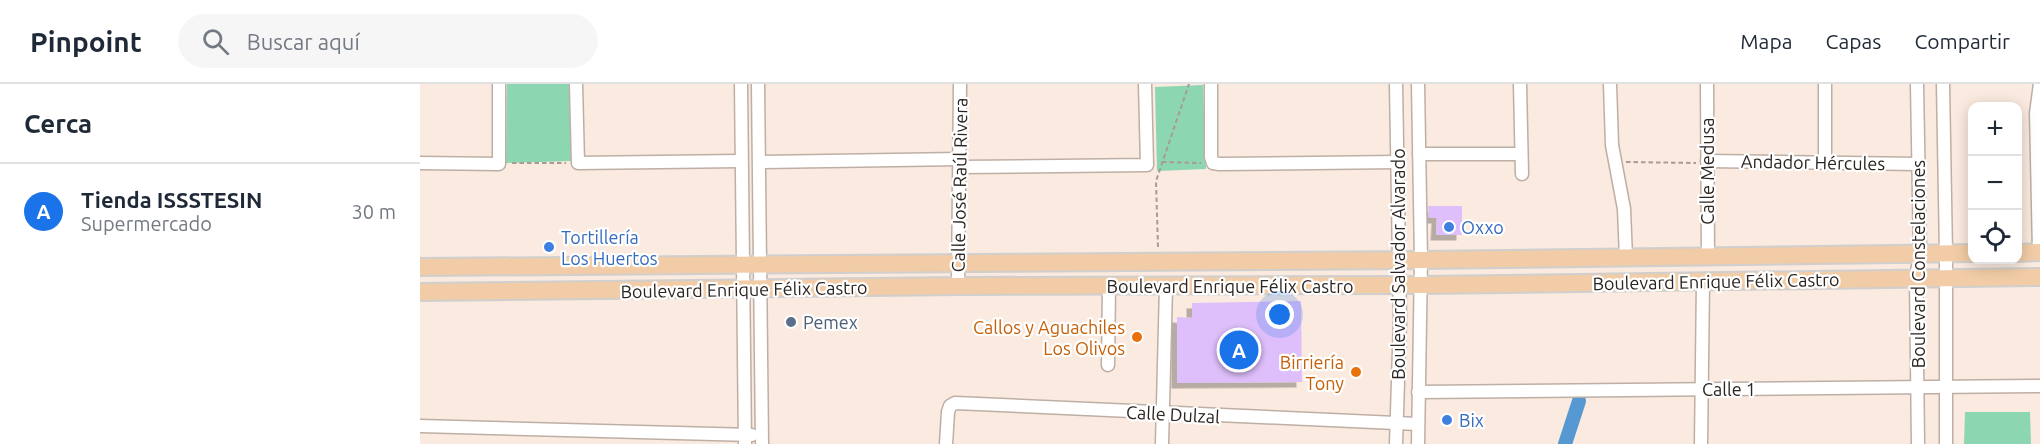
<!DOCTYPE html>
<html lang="es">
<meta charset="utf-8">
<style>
body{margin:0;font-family:Ubuntu,sans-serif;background:#f6f6f7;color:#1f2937}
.controls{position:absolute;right:18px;top:18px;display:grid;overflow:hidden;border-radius:12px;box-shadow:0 3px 15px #0003}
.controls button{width:54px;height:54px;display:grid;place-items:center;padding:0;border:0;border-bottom:2px solid #e0e1e3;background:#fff;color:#1f2937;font:30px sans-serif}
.you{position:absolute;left:860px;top:231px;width:21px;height:21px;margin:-15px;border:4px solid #fff;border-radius:50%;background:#1a73e8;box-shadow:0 0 0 9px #1a73e833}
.badge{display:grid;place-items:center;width:39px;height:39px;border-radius:50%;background:#1a73e8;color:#fff;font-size:20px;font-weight:700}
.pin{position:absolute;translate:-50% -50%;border:3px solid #fff;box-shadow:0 2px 6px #0006}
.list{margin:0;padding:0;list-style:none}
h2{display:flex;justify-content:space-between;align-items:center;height:78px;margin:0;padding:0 24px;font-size:26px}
h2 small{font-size:20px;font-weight:400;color:#747a83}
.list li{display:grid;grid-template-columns:39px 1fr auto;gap:18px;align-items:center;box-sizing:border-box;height:96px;padding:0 24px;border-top:2px solid #e0e1e3}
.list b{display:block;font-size:22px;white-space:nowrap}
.list p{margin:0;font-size:20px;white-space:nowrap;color:#747a83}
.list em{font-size:20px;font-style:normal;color:#747a83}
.icon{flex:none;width:33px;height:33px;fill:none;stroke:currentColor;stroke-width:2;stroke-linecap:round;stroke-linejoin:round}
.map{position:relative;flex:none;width:1620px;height:360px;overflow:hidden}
header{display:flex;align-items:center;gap:36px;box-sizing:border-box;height:84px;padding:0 30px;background:#fff;border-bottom:2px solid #e0e1e3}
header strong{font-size:28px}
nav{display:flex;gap:33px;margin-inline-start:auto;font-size:21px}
.search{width:420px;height:54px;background:#f6f6f7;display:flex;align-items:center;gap:15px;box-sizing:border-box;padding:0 21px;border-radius:33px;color:#747a83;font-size:22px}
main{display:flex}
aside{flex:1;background:#fff}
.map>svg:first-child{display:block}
.green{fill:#8cd7b1}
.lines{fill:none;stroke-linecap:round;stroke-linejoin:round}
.canal{stroke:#5699d2;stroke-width:14}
.building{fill:#debffb;filter:url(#shadow)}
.minor-casing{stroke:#beafa5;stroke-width:15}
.major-casing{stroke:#d0cfce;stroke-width:20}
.path{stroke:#a79b93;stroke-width:2;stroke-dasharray:4.5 3;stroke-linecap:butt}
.minor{stroke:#fff;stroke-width:12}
.major{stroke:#f1cca6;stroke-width:16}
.shop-dot{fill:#3f7fe0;stroke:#fff;stroke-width:2}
.service-dot{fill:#5c6f8a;stroke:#fff;stroke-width:2}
.food-dot{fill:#e8710a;stroke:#fff;stroke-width:2}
.labels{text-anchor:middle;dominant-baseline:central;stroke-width:4.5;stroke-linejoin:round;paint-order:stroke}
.street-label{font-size:18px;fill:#2b2522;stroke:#fff}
.shop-label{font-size:18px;fill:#366cbe;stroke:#fff;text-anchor:start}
.service-label{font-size:18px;fill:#4e5e75;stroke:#fff;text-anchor:start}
.food-label{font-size:18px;fill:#c56008;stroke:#fff;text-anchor:end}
</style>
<header>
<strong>Pinpoint</strong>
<div class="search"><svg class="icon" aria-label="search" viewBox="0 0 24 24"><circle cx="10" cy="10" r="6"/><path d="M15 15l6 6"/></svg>Buscar aquí</div>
<nav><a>Mapa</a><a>Capas</a><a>Compartir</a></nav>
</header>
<main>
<aside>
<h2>Cerca<small></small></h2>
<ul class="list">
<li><span class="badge">A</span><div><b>Tienda ISSSTESIN</b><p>Supermercado</p></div><em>30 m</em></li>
</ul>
</aside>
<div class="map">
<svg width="1620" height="360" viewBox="0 0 1620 360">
<defs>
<filter id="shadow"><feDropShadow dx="-5.5" dy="5.5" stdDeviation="0" flood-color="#0004"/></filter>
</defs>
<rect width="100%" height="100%" fill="#faeadf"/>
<g class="green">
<polygon points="87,0 150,0 151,77 86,79"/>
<polygon points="783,1 786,85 737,87 735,3"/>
<polygon points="1545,328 1610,328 1611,360 1544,360"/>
</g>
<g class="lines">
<polyline class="canal" points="1145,360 1159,317"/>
</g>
<g class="building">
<polygon points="1008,122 1042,122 1042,151 1016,151 1017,134 1009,134"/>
<polygon points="881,217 882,298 757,299 757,233 772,234 772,219"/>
</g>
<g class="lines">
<g class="minor-casing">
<g id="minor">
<polyline points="156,0 158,79 320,77"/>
<polyline points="321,0 325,360"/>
<polyline points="338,0 342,360"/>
<polyline points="791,0 791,73 793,79 799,80 978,78"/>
<polyline points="1100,0 1102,90"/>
<polyline points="1190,0 1192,61 1204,125 1206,174"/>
<polyline points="1287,0 1288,173"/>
<polyline points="1405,0 1405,79"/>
<polyline points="1497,0 1500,170 1496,194 1498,360"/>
<polyline points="1523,0 1526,170 1526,360"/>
<polyline points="999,70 1101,70"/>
<polyline points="1287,77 1498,80"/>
<polyline points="340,78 540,75"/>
<polyline points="0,79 79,80 79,0"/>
<polyline points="540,83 727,81 725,0"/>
<polyline points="1619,168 1616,29 1620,0"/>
<polyline points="538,202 540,0"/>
<polyline points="688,281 689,202"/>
<polyline points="998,308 1620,302"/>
<polyline points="0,342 332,351"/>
<polyline points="526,360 528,328 530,322 535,319 998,340"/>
<polyline points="742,360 746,202"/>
<polyline points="976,360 980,235 976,0"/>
<polyline points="998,360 1001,176 998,0"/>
<polyline points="1281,360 1283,197"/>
</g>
</g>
<g class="major-casing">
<g id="major">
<polyline points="1598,169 1620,168"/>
<polyline points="0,183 1001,176 1552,169"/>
<polyline points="0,208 538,202 1001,201 1620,193"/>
</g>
</g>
<g class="path">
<polyline points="742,78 781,79"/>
<polyline points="1206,78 1276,79"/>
<polyline points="92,79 146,79"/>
<polyline points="738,163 736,97 769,0"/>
</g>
<use href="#minor" class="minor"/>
<use href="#major" class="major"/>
</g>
<g class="shop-dot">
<circle cx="1029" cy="143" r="6"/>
<circle cx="129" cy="163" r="6"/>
<circle cx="1027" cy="336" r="6"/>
</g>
<circle class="service-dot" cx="371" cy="238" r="6"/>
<g class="food-dot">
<circle cx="717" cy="253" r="6"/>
<circle cx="936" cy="288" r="6"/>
</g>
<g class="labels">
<g class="street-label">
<text transform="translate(1393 78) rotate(1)">Andador Hércules</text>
<text transform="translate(1287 87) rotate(-90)">Calle Medusa</text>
<text transform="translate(539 101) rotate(-89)">Calle José Raúl Rivera</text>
<text transform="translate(978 180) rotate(-90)">Boulevard Salvador Alvarado</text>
<text transform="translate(1498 180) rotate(-90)">Boulevard Constelaciones</text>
<text transform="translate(1296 197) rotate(-1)">Boulevard Enrique Félix Castro</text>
<text x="810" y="202">Boulevard Enrique Félix Castro</text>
<text transform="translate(324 205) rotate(-1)">Boulevard Enrique Félix Castro</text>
<text x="1309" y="305">Calle 1</text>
<text transform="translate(753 330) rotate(3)">Calle Dulzal</text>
</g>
<g class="shop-label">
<text x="1041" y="143">Oxxo</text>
<text x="141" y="153">Tortillería<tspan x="141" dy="21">Los Huertos</tspan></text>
<text x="1039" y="336">Bix</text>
</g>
<g class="service-label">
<text x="383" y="238">Pemex</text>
</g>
<g class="food-label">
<text x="705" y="243">Callos y Aguachiles<tspan x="705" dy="21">Los Olivos</tspan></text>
<text x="924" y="278">Birriería<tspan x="924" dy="21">Tony</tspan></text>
</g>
</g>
</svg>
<div class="controls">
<button>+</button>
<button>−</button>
<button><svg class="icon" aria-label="locate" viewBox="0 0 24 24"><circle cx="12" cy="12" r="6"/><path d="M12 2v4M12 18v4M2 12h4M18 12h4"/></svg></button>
</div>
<div class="you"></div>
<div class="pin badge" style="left:819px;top:266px">A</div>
</div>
</main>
